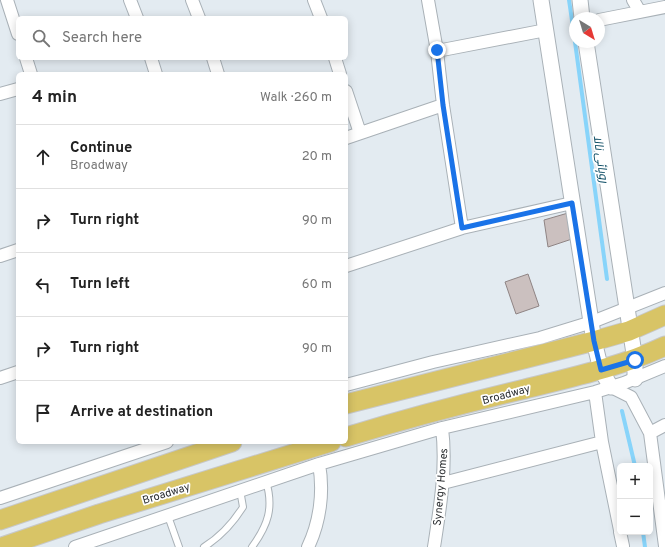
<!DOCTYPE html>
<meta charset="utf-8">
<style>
:root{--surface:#fff;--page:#f6f6f6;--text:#222;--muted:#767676;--line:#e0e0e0}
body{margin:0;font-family:Overpass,Cairo,sans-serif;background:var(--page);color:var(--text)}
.controls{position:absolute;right:12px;bottom:12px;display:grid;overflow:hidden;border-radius:6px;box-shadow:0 2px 10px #0003}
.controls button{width:36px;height:36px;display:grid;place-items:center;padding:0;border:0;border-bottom:1px solid var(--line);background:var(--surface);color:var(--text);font:20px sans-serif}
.compass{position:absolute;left:569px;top:12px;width:36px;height:36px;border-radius:50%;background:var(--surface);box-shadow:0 2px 10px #0003;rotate:142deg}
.stop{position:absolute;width:12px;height:12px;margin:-9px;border:3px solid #1a73e8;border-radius:50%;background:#fff}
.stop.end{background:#1a73e8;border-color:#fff;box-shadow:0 1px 4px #0008}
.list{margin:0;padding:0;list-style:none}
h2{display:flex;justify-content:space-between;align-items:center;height:52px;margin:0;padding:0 16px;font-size:17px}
h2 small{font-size:13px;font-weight:400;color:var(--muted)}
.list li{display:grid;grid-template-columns:26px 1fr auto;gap:12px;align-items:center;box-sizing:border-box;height:64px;padding:0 16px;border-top:1px solid var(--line)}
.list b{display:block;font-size:15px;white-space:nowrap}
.list p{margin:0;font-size:13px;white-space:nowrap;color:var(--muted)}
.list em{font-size:13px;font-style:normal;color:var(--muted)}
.icon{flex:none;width:22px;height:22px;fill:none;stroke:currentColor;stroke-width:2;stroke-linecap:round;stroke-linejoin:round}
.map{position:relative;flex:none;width:665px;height:547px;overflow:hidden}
.search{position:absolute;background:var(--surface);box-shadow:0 2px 10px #0003;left:16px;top:16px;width:332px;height:44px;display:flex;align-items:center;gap:10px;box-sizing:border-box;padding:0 14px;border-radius:6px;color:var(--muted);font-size:15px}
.panel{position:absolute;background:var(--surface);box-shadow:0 2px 10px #0003;left:16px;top:72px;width:332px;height:372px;border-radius:6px}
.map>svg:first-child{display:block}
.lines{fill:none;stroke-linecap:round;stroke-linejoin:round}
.stream{stroke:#88d4fa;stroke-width:4}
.building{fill:#cbc0bf;stroke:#8f8484}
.service-casing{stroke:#a9b1b7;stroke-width:8}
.minor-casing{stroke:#a9b1b7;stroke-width:14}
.tertiary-casing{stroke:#a9b1b7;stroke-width:17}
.primary-casing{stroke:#c7c8c8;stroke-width:21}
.service{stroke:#fff;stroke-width:6}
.minor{stroke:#fff;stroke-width:12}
.tertiary{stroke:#fff;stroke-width:15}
.primary{stroke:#d8c466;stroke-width:19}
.route{stroke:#1a73e8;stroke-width:5}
.labels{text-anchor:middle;stroke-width:3.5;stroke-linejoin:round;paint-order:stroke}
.street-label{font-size:11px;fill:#272a2d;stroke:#fff}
.water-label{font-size:12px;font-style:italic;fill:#00445d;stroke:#fff}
</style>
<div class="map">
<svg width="665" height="547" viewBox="0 0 665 547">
<rect width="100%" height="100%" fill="#e3ebf1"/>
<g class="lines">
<path class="stream" d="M569,0l6,41
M575,42l32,237
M622,411l13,55
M643,532l2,15"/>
</g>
<path class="building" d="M568,213l4,26 -24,8 -4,-27z
M528,274l11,32 -23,8 -11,-32z"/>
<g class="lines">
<g class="service-casing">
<path id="service" d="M168,516l11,31
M204,547c16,-10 29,-24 39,-40l-3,-17
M252,547c16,-22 22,-39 14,-66"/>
</g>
<g class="minor-casing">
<path id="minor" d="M7,0l11,34
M130,0l7,18
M192,0l7,18
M314,0l7,18
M428,0l9,51 6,54 19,123
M633,0l7,12
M599,20l66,-13
M437,51l109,-21
M26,58l5,16
M151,58l5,16
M213,58l5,16
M335,58l5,16
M346,91l14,42
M0,94l18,-5
M346,138l97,-33
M0,256l18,-6
M346,266l116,-38 110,-25
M0,378l18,-6
M346,385l87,-23 107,-24 52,-16 73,-29
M611,387l20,10 19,36 15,113
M650,433l15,-8
M602,442l18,88
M443,483l159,-41 -7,-50
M0,498l167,-56
M620,532l3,14
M75,547l244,-83 123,-36 153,-36 29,-9 41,-17
M308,547c12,-25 16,-55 11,-83
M434,547c6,-39 13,-80 8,-119"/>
</g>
<g class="tertiary-casing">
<path id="tertiary" d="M541,0l53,341 7,29 10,17
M580,0l2,18
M586,42l49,318v19"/>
</g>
<g class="primary-casing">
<path id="primary" d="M346,404l248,-63 35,-10 36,-16
M346,437c59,-18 120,-34 179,-48 48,-12 95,-22 140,-43
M0,520l232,-78
M2,547l97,-33 232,-72"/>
</g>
<use href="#service" class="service"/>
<use href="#minor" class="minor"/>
<use href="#tertiary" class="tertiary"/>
<use href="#primary" class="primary"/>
</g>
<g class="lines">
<path class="route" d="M437,50l6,55 19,123 110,-25 22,138 7,29 34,-10"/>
</g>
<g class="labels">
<g class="street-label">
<text transform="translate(506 394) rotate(-15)" y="4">Broadway</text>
<text transform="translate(440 487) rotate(-85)" y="4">Synergy Homes</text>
<text transform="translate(166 493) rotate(-17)" y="4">Broadway</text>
</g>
<g class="water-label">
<text transform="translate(601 159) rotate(82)" y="4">روہائی نالا</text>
</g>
</g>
</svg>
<div class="controls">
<button>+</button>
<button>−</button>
</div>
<svg class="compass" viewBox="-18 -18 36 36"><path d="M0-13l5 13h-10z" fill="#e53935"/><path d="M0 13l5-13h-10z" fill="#767676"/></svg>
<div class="stop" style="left:635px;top:360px"></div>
<div class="stop end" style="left:437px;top:50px"></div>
<div class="search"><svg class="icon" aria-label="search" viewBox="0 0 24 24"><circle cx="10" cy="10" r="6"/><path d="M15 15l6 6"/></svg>Search here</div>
<section class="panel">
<h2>4 min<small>Walk · 260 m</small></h2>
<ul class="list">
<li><svg class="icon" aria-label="ahead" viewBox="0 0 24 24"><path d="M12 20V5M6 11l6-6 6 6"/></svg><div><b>Continue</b><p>Broadway</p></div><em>20 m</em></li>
<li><svg class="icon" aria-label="right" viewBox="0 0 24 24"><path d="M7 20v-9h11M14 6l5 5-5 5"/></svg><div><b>Turn right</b></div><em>90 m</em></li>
<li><svg class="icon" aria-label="left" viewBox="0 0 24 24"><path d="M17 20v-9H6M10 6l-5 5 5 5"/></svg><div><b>Turn left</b></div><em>60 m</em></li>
<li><svg class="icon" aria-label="right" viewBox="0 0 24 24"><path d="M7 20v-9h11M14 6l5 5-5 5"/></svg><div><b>Turn right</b></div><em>90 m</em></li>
<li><svg class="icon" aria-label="arrive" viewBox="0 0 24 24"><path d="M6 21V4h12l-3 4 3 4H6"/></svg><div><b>Arrive at destination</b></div></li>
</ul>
</section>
</div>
